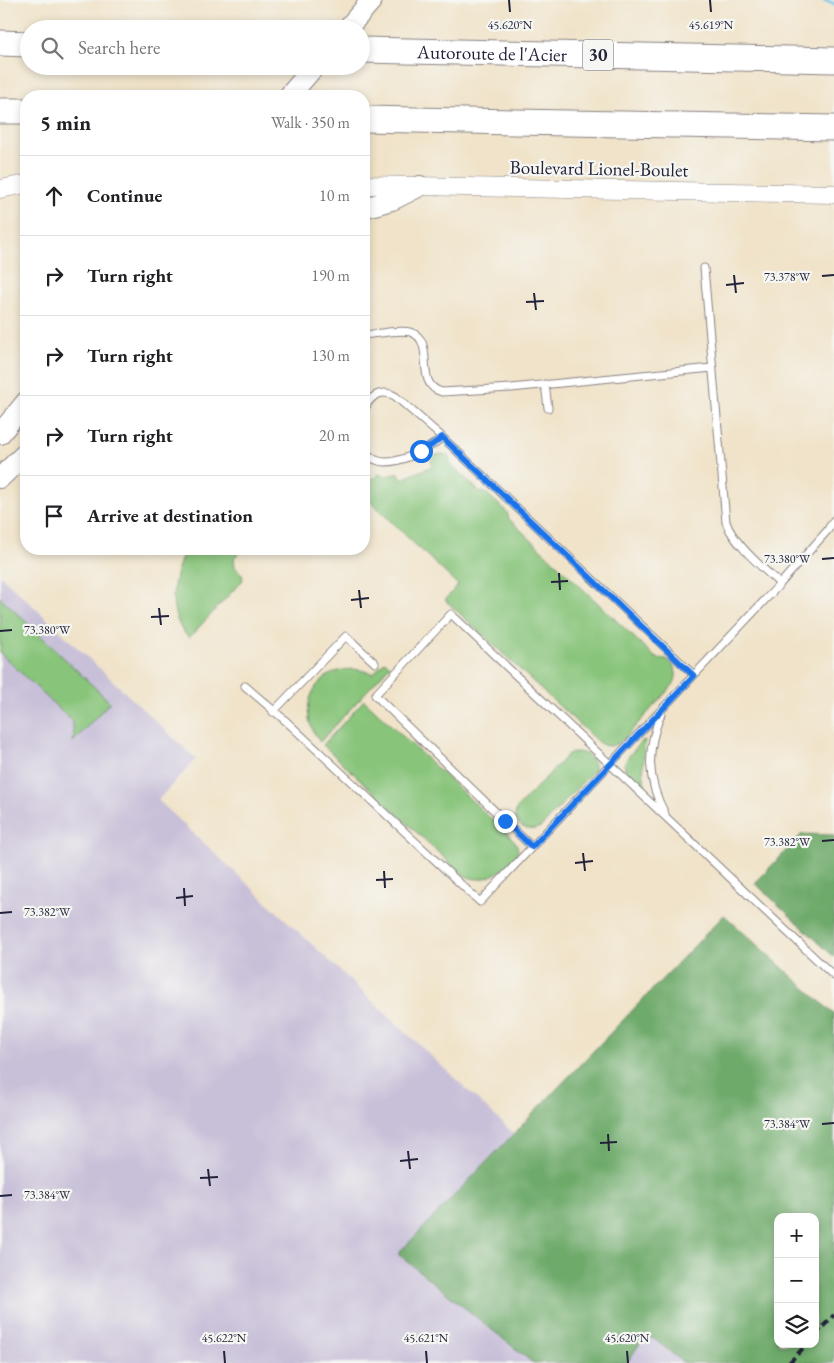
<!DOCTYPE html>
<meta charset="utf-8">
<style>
:root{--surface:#fff;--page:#f6f6f6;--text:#202124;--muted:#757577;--line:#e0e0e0}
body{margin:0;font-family:"EB Garamond",serif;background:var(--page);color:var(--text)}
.controls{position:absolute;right:15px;bottom:15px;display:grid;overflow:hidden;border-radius:10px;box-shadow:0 2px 8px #0003}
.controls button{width:45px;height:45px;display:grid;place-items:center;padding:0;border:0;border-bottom:1px solid var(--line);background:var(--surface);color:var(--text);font:25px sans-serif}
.stop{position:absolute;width:15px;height:15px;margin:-11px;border:4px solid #1a73e8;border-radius:50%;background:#fff}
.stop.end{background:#1a73e8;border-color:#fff;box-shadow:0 1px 5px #0008}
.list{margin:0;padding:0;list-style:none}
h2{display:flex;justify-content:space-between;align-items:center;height:65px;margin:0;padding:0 20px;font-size:21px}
h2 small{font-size:16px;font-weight:400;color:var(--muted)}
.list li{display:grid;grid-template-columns:32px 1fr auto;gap:15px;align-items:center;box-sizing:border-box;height:80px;padding:0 20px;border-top:1px solid var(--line)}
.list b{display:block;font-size:19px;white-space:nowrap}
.list em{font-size:16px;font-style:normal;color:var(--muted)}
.icon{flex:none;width:28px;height:28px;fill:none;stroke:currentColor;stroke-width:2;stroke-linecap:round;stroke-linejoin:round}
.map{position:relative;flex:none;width:834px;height:1363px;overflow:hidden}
.search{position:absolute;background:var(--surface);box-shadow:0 2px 8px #0003;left:20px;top:20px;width:350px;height:55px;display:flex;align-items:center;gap:12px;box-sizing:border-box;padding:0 18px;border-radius:28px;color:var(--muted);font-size:19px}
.panel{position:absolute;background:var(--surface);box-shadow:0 2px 8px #0003;left:20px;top:90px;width:350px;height:465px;border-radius:20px}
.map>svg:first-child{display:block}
.industrial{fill:#c8bfd8}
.green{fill:#88c47a;stroke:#55735a}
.forest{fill:#6eaa6a;stroke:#486652;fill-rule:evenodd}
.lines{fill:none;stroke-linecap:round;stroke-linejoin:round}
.stream{stroke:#68bee5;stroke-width:4}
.service-casing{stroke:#898282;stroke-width:9}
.tertiary-casing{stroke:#898282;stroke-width:19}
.secondary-casing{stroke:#898282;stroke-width:22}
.motorway-casing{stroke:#898282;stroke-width:27}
.service{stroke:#fff;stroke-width:7}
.tertiary{stroke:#fff;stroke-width:18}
.secondary{stroke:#fff;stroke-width:20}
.motorway{stroke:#fff;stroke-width:25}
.rail{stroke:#22223b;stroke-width:4;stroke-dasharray:8 4;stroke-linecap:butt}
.route{stroke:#1a73e8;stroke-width:6}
.ticks{fill:none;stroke:#22223b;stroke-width:2}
.labels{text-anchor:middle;stroke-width:4.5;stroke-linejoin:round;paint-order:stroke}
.shield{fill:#f6f6f2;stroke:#626272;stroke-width:1}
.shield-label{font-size:18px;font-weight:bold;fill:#22223b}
.street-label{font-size:19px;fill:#22223b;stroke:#f6f6f2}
.ticks-label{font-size:12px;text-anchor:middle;fill:#22223b;stroke:#f6f6f2;stroke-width:4.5;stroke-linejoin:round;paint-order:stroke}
</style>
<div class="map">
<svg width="834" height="1363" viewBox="0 0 834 1363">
<rect width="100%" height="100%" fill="#f6f6f2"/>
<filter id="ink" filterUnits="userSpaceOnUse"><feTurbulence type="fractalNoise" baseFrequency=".02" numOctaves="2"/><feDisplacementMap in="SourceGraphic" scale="10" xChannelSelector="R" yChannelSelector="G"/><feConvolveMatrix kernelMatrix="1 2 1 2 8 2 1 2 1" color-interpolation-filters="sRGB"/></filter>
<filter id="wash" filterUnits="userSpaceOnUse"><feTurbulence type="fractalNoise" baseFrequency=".0096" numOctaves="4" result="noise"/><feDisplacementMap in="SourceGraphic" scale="20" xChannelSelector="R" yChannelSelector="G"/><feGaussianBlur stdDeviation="1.12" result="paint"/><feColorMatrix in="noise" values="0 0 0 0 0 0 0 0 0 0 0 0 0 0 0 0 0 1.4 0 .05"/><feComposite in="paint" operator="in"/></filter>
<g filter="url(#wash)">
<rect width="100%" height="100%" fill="#f0e3c9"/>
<path class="industrial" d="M0,575l196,184 -38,41 592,555 -7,8h-743z"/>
<path class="green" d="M442,454l7,3 2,7 3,4 24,22 2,2h5l20,18 2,2 2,7 147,139 11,1c9,7 12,16 6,26l-50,55c-8,6 -16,9 -25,2l-153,-142 13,-15 -94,-89v-18l3,-4 3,4h4l4,-4 8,2 13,-3 3,6 30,-13 -1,-6 5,-5z
M186,549h56l-8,9 1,9 7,7 1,6 -54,58c-24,-23 -17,-62 -3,-89z
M0,597l110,105 -37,40 1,-8 -2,-13 -72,-68z
M385,661l5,5 -70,76c-32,-41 7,-88 53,-68z
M364,700l150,140c2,3 4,7 4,11 -2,12 -28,29 -40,28 -8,0 -15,-4 -21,-9l-133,-124 -1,-1z
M645,740c-1,18 -4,29 1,47l-1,2 -19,-17 -2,-8 4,-7 14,-16z
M576,752c11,0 20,7 18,18l-52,56c-11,7 -21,3 -27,-8l1,-9 52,-55z"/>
<path class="forest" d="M802,834l32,1v122l-79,-74z
M724,915l110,99v349h-150l-31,-25 -11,2 -15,23h-94l-135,-109zM778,1217h37v127h-37z"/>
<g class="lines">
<path class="stream" d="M825,0l9,4"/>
</g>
</g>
<g filter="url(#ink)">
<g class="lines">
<g class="service-casing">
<path id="service" d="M704,268l22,254c7,21 37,46 54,62
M364,335c11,-1 36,-6 46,-3 28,8 2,53 32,60l69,-4 201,-20
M545,384l3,24
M364,411c5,-14 16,-23 31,-15l47,41 252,238
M364,450c3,3 7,8 12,10 16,8 55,-11 66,-23
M245,686l42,36 193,180 300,-318 47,-53 7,-11
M273,712l73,-76 29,27
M661,714c-15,36 -14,66 4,100
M532,847l-157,-152 76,-81 383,362"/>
</g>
<g class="tertiary-casing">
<path id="tertiary" d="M364,185l470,9
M0,189l26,-5"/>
</g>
<g class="secondary-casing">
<path id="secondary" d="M347,29l25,-29
M289,96l26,-30
M364,208l28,-8 28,-14
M0,434l26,-32
M0,478l26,-25"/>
</g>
<g class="motorway-casing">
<g id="motorway">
<path d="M0,43l29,1"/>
<path id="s1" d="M361,50l473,10"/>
<path d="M0,111h26"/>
<path d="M364,119l470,9"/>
</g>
</g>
<use href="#service" class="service"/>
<use href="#tertiary" class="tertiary"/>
<use href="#secondary" class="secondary"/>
<use href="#motorway" class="motorway"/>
<path class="rail" d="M815,1335l19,-20
M789,1363l18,-19"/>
</g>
</g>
<g class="lines" filter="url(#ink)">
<path class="route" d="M421,451l11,-6 10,-8 252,239 -162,171 -27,-26"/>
</g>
<path class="ticks" d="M509,0l1,12M710,0l1,12M734,275l2,18M822,276l12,-1M726,285l18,-2M534,293l2,17M526,302l18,-1M822,559l12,-1M559,573l1,17M551,582l17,-1M359,590l2,18M351,600l18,-2M159,608l2,17M151,617l18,-1M0,631l12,-1M822,841l12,-1M583,853l2,18M575,863l18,-2M384,871l1,17M376,880l17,-1M184,888l1,18M176,898l17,-2M0,913l12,-1M822,1124l12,-1M608,1134l1,17M600,1143l17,-1M408,1151l2,18M400,1161l18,-2M208,1169l2,17M200,1178l18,-1M0,1196l12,-1M224,1351l1,12M426,1351l1,12M627,1351l1,12"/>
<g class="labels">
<rect class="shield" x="583" y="39.5" width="30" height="31" rx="4"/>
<g class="shield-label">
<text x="598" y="61">30</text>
</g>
<g class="street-label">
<text dy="7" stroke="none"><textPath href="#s1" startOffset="131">Autoroute de l'Acier</textPath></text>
<text transform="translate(599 168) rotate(1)" y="7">Boulevard Lionel-Boulet</text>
</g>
</g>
<g class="ticks-label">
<text x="510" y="29">45.620°N</text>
<text x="711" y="29">45.619°N</text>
<text x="787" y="281">73.378°W</text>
<text x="787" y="563">73.380°W</text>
<text x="47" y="634">73.380°W</text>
<text x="787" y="846">73.382°W</text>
<text x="47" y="916">73.382°W</text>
<text x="787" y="1128">73.384°W</text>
<text x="47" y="1199">73.384°W</text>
<text x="224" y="1342">45.622°N</text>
<text x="426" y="1342">45.621°N</text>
<text x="627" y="1342">45.620°N</text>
</g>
</svg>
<div class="controls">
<button>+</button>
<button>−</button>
<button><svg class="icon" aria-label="layers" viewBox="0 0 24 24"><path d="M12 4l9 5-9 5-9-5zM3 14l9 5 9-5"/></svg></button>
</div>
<div class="stop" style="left:421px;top:451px"></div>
<div class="stop end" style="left:505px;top:821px"></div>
<div class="search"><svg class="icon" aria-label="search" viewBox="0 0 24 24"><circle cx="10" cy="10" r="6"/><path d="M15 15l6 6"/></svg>Search here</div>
<section class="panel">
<h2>5 min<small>Walk · 350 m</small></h2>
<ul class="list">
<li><svg class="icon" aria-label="ahead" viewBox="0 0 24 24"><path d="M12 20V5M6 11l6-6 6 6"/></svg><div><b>Continue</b></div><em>10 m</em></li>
<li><svg class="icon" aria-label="right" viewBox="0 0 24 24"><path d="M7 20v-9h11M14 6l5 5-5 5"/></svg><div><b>Turn right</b></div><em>190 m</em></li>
<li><svg class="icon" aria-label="right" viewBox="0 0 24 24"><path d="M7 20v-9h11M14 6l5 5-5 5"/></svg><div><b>Turn right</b></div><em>130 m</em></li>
<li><svg class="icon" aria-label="right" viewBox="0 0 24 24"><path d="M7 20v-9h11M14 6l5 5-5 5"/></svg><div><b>Turn right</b></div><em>20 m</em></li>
<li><svg class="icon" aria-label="arrive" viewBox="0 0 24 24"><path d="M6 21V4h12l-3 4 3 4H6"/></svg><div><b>Arrive at destination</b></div></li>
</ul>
</section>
</div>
